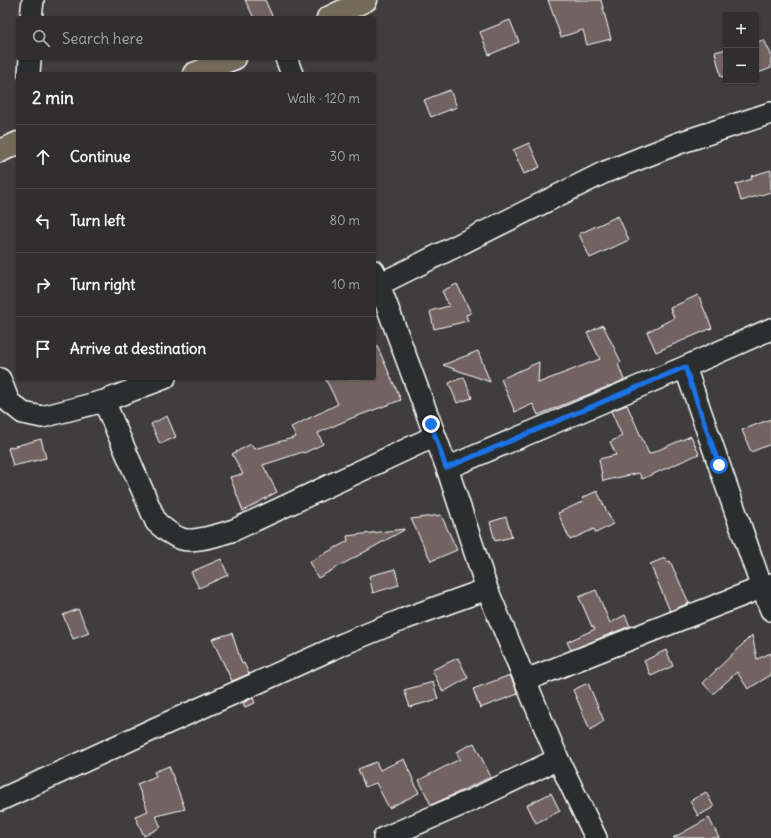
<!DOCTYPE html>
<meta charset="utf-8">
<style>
:root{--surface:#302e2e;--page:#3c3a3a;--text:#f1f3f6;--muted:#a8a8aa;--line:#4b4a4a}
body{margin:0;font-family:Delius,sans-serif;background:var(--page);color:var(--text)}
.controls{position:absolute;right:12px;top:12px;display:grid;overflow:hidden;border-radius:4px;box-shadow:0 1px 3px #0004}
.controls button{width:36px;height:36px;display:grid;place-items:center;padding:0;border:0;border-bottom:1px solid var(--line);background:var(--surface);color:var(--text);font:20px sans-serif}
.stop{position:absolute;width:12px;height:12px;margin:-9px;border:3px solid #1a73e8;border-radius:50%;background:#fff}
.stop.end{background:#1a73e8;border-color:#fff;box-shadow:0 1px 4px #0008}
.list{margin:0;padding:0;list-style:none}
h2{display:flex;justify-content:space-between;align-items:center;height:52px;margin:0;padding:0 16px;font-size:17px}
h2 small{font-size:13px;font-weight:400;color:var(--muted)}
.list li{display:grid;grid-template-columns:26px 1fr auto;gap:12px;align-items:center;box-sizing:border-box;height:64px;padding:0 16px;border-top:1px solid var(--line)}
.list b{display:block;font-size:15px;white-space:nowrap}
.list em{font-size:13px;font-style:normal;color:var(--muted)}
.icon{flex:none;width:22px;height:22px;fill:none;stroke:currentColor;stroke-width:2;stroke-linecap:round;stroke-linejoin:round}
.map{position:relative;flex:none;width:771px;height:838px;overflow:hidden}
.search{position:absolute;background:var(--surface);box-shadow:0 1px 3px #0004;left:16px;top:16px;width:360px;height:44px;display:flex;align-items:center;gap:10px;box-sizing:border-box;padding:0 14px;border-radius:4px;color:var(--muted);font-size:15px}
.panel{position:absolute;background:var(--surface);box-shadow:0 1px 3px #0004;left:16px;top:72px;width:360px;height:308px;border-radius:4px}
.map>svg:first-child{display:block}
.building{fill:#726362;stroke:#fff}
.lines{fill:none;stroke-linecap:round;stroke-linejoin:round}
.minor-casing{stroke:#fff;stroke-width:24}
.major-casing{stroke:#fff;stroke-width:25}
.minor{stroke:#2a2d2e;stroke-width:21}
.major{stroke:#736b5a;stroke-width:22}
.route{stroke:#1a73e8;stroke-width:5}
</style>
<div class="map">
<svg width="771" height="838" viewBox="0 0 771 838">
<rect width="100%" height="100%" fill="#403d3e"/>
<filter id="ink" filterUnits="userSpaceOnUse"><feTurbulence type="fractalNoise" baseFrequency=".025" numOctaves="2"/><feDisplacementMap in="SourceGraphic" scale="8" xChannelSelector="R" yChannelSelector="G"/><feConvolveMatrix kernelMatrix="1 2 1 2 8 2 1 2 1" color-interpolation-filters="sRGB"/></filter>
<g filter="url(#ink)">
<path class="building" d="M245,0h20l8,18h-19z
M548,0h53l10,39 -24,6 -4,-15 -22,7z
M510,20l9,22 -30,13 -9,-23z
M764,40l7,14v14l-15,6v-32z
M726,49v27l-5,1 -6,-25z
M450,90l7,17 -26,10 -7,-17z
M529,143l11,24 -16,7 -11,-24z
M771,170v22l-30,9 -5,-17 16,-5 -1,-3z
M618,216l11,24 -39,18 -11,-24z
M457,284l14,29 -5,2 2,6 -34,8 -4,-18 19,-5 -7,-15z
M698,295l14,33 -56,24 -9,-20 27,-14 -4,-10z
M603,325l18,37 -3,2 6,16 -86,35 -5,-11 -18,8 -14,-33 38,-17 -1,21 62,-24 -13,-26z
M374,339l27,61 -49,18 -34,15 5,11 -19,9 -1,-1 -40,13 14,27 -34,19 -13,-34 13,-3 -11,-20 19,-10 3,5 42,-12 -5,-10 47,-23 -13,-26h49z
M478,351l12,31 -47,-17z
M464,377l8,21 -15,5 -8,-20z
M627,405l22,49 42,-18 8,18 -57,25 -3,-6 -36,8 -4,-22 17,-4 -6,-13 12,-6 -11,-25z
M167,416l9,21 -16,7 -9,-20z
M771,419v25l-20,8 -9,-22z
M41,439l5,19 -33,8 -5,-18z
M597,491l16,33 -17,9 -2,-4 -24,11 -12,-27 26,-12 -2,-3z
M441,515l16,35 -26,11 -20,-42z
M506,517l6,20 -17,4 -5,-19z
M404,529v1l-86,48 -9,-16 39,-21 -1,-5z
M665,558l2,4 3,-1 19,42 -19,8 -20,-47z
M221,559l7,16 -29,13 -8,-16z
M395,569l4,16 -26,8 -4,-17z
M596,590l14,33 15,-8 5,11 -59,24 -4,-8 28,-13 -2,-3 -1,1 -13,-30z
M78,609l11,24 -16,6 -10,-24z
M232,633l10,31 2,-1 5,11 -17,7 -20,-42z
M752,635l5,24 14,-6v22l-23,14 -11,-17 -24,22 -10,-11z
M666,650l7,16 -22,10 -7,-15z
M458,658l10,20 -25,14 -11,-22z
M510,675l8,19 -38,14 -7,-19z
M433,682l5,17 -28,8 -6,-17z
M588,683l16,38 -14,9 -17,-40z
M253,698l2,5 -10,4 -2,-4z
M474,743l17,34 -60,28 -12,-25 41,-21 -4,-7z
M404,759l15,34 -30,15 -13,-25 -11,4 -7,-18 18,-7 4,8z
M169,766l16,43 -29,7 5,11 -17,9 -9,-20 13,-5 -11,-27 19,-8 -2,-4z
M706,792l8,15 -16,9 -8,-15z
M551,793l9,18 -24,12 -9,-18z
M709,818l10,20h-46z"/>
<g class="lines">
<g class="minor-casing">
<path id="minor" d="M31,18l2,-18
M286,58l6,16
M29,74l1,-16
M374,271l73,197 40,121 71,170 38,79
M374,287l229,-114 76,-30 92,-30
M685,367l77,221 9,22
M0,379l9,23 14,11 19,4 62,-16 61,-23
M104,401l52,121c8,7 16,14 26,17 11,4 40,-5 52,-9l201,-94
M447,468l238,-101 86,-38
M526,680l245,-96
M0,800l156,-72 90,-40 97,-44 61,-25 83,-30
M384,838l88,-38 86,-41"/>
</g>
<g class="major-casing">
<path id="major" d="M328,18l38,-18
M194,74l41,-16
M0,151l18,-8"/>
</g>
<use href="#minor" class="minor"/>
<use href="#major" class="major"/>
</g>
</g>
<g class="lines" filter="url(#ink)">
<path class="route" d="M431,424l15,44 239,-101 34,98"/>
</g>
</svg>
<div class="controls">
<button>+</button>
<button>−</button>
</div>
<div class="stop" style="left:719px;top:465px"></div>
<div class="stop end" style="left:431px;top:424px"></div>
<div class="search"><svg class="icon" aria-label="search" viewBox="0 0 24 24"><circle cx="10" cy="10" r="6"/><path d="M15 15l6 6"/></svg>Search here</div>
<section class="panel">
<h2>2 min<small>Walk · 120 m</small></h2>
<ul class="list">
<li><svg class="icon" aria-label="ahead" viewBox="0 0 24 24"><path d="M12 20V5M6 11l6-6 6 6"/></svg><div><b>Continue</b></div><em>30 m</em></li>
<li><svg class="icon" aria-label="left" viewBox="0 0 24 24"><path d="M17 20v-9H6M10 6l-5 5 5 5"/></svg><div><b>Turn left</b></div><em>80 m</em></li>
<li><svg class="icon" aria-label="right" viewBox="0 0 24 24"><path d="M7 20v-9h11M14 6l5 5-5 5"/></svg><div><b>Turn right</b></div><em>10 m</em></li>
<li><svg class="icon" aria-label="arrive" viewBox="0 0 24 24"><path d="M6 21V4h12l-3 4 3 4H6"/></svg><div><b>Arrive at destination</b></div></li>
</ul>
</section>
</div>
